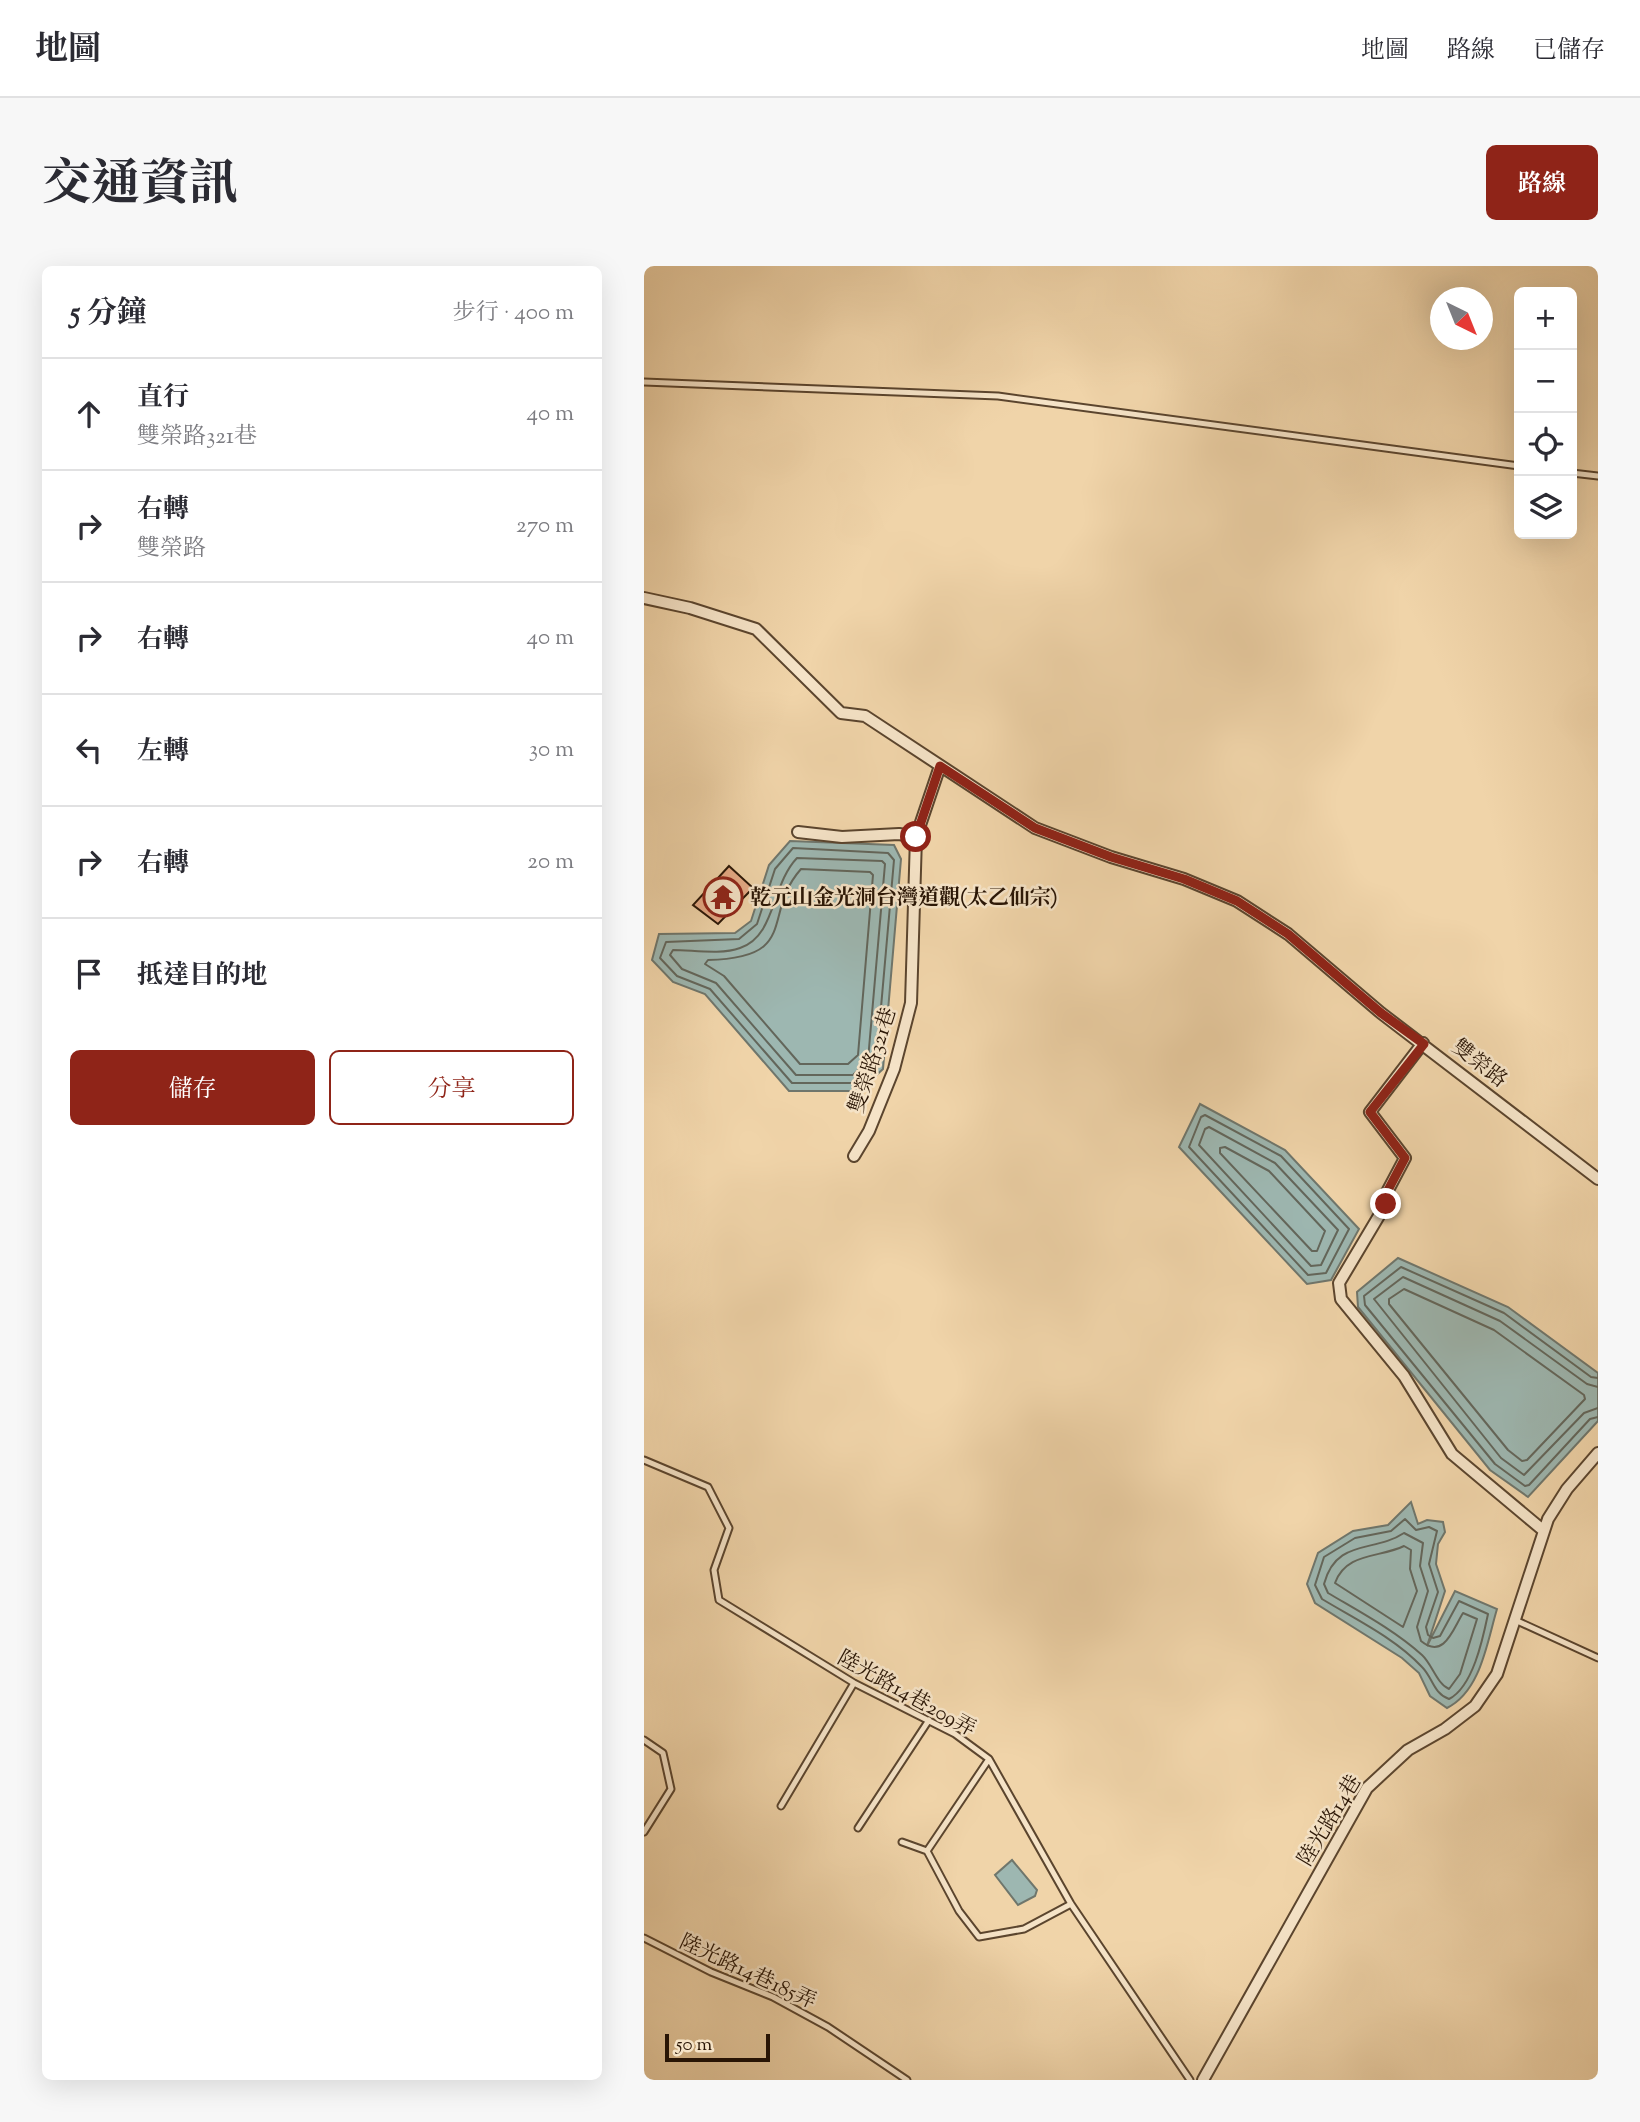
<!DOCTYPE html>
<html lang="zh-TW">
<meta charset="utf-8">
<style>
:root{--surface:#fff;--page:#f7f7f7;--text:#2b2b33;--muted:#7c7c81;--line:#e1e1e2;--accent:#8f2418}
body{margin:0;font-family:"Sorts Mill Goudy","Noto Serif TC",serif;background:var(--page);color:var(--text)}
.controls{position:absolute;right:21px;top:21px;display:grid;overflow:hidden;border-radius:10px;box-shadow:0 7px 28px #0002}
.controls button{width:63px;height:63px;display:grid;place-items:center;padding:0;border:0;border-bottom:2px solid var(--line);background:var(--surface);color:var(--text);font:35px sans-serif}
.compass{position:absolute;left:786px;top:21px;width:63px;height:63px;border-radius:50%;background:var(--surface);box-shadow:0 7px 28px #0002;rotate:137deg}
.scale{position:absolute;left:21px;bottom:18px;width:105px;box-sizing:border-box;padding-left:7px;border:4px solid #291505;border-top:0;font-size:19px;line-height:24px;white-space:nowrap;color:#291505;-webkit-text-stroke:5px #f5e3c7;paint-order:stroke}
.stop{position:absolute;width:21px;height:21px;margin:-16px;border:5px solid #8f2418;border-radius:50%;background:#fff}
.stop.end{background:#8f2418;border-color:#fff;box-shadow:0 2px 7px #0008}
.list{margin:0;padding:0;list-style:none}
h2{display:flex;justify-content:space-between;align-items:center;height:91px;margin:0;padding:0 28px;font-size:30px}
h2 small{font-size:23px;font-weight:400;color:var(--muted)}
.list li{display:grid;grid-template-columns:46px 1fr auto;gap:21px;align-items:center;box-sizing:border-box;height:112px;padding:0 28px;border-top:2px solid var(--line)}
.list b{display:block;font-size:26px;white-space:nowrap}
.list p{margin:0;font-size:23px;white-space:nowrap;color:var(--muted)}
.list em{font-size:23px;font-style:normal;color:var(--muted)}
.actions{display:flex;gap:14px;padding:21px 28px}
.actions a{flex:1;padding:16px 0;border:2px solid var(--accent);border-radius:10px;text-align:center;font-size:24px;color:var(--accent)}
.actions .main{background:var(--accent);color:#fff}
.icon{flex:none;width:38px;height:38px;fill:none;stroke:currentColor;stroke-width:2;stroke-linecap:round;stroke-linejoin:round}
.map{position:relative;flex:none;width:954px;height:1814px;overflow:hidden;border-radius:10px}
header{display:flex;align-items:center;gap:42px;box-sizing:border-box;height:98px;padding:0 35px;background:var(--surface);border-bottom:2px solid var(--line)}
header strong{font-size:33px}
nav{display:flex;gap:38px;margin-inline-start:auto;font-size:24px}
.intro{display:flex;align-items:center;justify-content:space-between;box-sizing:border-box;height:168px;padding:0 42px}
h1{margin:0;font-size:49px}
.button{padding:18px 32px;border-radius:10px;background:var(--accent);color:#fff;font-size:24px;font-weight:700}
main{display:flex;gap:42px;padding:0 42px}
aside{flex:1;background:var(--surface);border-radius:10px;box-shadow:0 7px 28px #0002}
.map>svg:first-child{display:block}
.water{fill:#9db7b1;stroke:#6f766c;stroke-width:2}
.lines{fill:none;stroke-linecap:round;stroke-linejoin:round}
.shore{stroke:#63665b;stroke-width:2}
.building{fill:#e7ab86;stroke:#291505;stroke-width:2}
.lane-casing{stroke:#5b452e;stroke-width:9}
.street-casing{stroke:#5b452e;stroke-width:14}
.lane{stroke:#f5e3c7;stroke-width:5}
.street{stroke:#f5e3c7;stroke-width:10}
.route{stroke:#8f2418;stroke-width:9}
.labels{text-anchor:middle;stroke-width:5;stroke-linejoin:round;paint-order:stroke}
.poi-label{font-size:21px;font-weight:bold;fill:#291505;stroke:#f5e3c7;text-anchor:start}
.street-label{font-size:21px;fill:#291505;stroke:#f5e3c7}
</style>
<header>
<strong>地圖</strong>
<nav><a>地圖</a><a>路線</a><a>已儲存</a></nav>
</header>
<div class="intro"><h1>交通資訊</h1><a class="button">路線</a></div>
<main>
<aside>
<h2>5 分鐘<small>步行 · 400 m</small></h2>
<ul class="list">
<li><svg class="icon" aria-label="ahead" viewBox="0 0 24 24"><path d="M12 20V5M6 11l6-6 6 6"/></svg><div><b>直行</b><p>雙榮路321巷</p></div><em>40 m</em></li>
<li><svg class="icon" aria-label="right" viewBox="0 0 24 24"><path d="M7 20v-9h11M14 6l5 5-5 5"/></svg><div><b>右轉</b><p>雙榮路</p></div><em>270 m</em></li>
<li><svg class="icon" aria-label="right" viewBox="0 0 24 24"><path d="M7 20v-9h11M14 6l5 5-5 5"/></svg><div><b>右轉</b></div><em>40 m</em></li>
<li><svg class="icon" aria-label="left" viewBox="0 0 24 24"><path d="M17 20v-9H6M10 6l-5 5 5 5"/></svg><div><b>左轉</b></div><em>30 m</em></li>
<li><svg class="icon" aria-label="right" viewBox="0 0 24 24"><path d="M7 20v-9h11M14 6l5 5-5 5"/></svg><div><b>右轉</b></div><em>20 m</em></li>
<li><svg class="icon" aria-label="arrive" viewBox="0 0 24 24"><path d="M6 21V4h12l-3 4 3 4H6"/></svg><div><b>抵達目的地</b></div></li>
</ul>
<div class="actions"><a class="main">儲存</a><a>分享</a></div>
</aside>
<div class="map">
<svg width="954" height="1814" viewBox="0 0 954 1814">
<rect width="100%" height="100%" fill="#f0d4a9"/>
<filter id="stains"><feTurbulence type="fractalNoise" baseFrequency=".00286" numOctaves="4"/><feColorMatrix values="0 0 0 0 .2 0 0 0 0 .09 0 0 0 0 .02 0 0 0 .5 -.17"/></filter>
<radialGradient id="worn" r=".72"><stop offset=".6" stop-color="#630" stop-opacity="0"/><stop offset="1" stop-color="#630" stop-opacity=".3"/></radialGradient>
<path class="water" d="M146,575l104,4 7,14 -18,210 -24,22h-70l-84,-97 -32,-12 -21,-22 7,-26 76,-1 16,-12 18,-56z
M556,838l85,46 74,79 -28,51 -24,4 -128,-137z
M754,992l110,49 90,66v48l-70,76 -38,-27 -132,-163 -1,-15z
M767,1236l7,22 9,-4 16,2 2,10 -7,12 -2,20 9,27 -18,55 28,-55 42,18c-10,33 -16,82 -50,99l-17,-12 -11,-23 -17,-15 -87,-55 -8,-19 11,-31 35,-22 35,-6z
M368,1594l25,30 -2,6 -17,9 -23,-30z"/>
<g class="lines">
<path class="shore" d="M149,582l95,5 6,7 -18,204 -20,19h-64l-82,-94 -33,-13 -17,-18 6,-16 73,-3 18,-15 18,-55z
M153,592l85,3 3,3 -17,196 -15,15h-57l-80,-92 -34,-14 -12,-14 3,-5c20,0 48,5 67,-2 36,-12 31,-63 57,-90z
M157,603l69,3 3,3 -15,180 -10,9h-48l-76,-88 -19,-12 3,-4c93,-2 53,-46 93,-91z
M561,849l76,41 68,73 -23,44 -18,2 -119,-128 12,-30z
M565,861l66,36 63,67 -17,35 -10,1 -112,-121 6,-16z
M581,881l44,24 56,60 -8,20h-5l-92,-98v-5z
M760,1023l90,41 90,65 1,4 -58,61 -5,1 -14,-11 -119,-146v-5z
M954,1112l-7,-1 -87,-64 -103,-46 -37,29 1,9 130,159 30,22 4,-1 61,-66 8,-2
M954,1121l-11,-3 -87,-63 -97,-44 -29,22 127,159 23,17 60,-62 14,-5
M761,1253l11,11 13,-3 8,4 -8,33 9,28 -12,35 2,8 5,3 7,-2 19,-35 29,13c-5,24 -15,73 -39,85 -16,-6 -16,-21 -27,-32 -27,-29 -67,-48 -100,-68l-7,-14 9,-28 31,-19 36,-7z
M760,1267l19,10 -3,23 8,25 -11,36 4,14c23,19 32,-12 42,-28l14,6 -17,55 -11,15c-12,-5 -17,-25 -27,-34 -28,-25 -62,-43 -94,-62l-4,-9c12,-46 50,-31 80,-51z
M760,1280l7,4 -1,19 7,22 -14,36 -68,-44c11,-31 45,-25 69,-37z"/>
</g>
<path class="building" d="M85,600l24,22 -35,36 -25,-19z"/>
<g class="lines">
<g class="lane-casing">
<path id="lane" d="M0,116l354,14 521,70
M928,207l26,3
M0,1194l64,27 21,41 -15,42 5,30 135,83 101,51 34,25 82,145 119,176
M871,1354l83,38
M0,1474l19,13 8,36 -27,43
M345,1493l-62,92 32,60 20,26 45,-8 47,-25
M137,1540l73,-123
M214,1562l71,-108
M258,1576l25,9
M0,1672l67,34 62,25 55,30 79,53"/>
</g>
<g class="street-casing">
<path id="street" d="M0,332l46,10 66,21 85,84 24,3 170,112 76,29 73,22 53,22 51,33 93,79 217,166
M154,566l44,5 57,-3 17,3
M779,777l-53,69 35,46 -18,34 -1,12 -47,79 2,16 63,77 48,78 92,77
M210,890l15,-25 25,-62 17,-66 5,-166 24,-71
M559,1814l164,-292 41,-38 37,-21 30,-23 22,-32 51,-155 19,-30 31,-36"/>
</g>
<use href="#lane" class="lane"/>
<use href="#street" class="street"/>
</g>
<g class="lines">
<path class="route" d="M272,571l24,-71 95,62 76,29 73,22 53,22 51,33 93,79 43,31 -54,68 35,46 -18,34 -1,12"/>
</g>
<defs>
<g id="temple-ring" transform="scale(2.0125)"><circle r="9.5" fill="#f5e3c7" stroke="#8f2418" stroke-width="1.5"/><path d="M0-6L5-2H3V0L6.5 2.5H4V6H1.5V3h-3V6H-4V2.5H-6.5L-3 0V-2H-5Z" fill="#8f2418"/></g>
</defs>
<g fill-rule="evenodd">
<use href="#temple-ring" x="79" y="631"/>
</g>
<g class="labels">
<g class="poi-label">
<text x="106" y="638">乾元山金光洞台灣道觀(太乙仙宗)</text>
</g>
<g class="street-label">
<text transform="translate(228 794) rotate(-72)" y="7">雙榮路321巷</text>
<text transform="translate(836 797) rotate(38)" y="7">雙榮路</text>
<text transform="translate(263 1427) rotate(29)" y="7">陸光路14巷209弄</text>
<text transform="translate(685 1554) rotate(-59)" y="7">陸光路14巷</text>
<text transform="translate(104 1705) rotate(25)" y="7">陸光路14巷185弄</text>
</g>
</g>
<rect width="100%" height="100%" filter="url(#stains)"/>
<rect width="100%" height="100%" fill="url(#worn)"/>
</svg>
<div class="controls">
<button>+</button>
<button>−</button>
<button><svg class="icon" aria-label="locate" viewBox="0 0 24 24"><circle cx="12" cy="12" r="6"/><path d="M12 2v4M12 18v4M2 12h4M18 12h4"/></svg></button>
<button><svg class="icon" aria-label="layers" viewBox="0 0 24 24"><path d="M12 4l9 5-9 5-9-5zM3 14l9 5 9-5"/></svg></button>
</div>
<svg class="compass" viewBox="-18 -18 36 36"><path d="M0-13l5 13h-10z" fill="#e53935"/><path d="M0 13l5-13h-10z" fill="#7c7c81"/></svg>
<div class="scale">50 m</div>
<div class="stop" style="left:272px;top:571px"></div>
<div class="stop end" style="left:742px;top:938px"></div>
</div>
</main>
